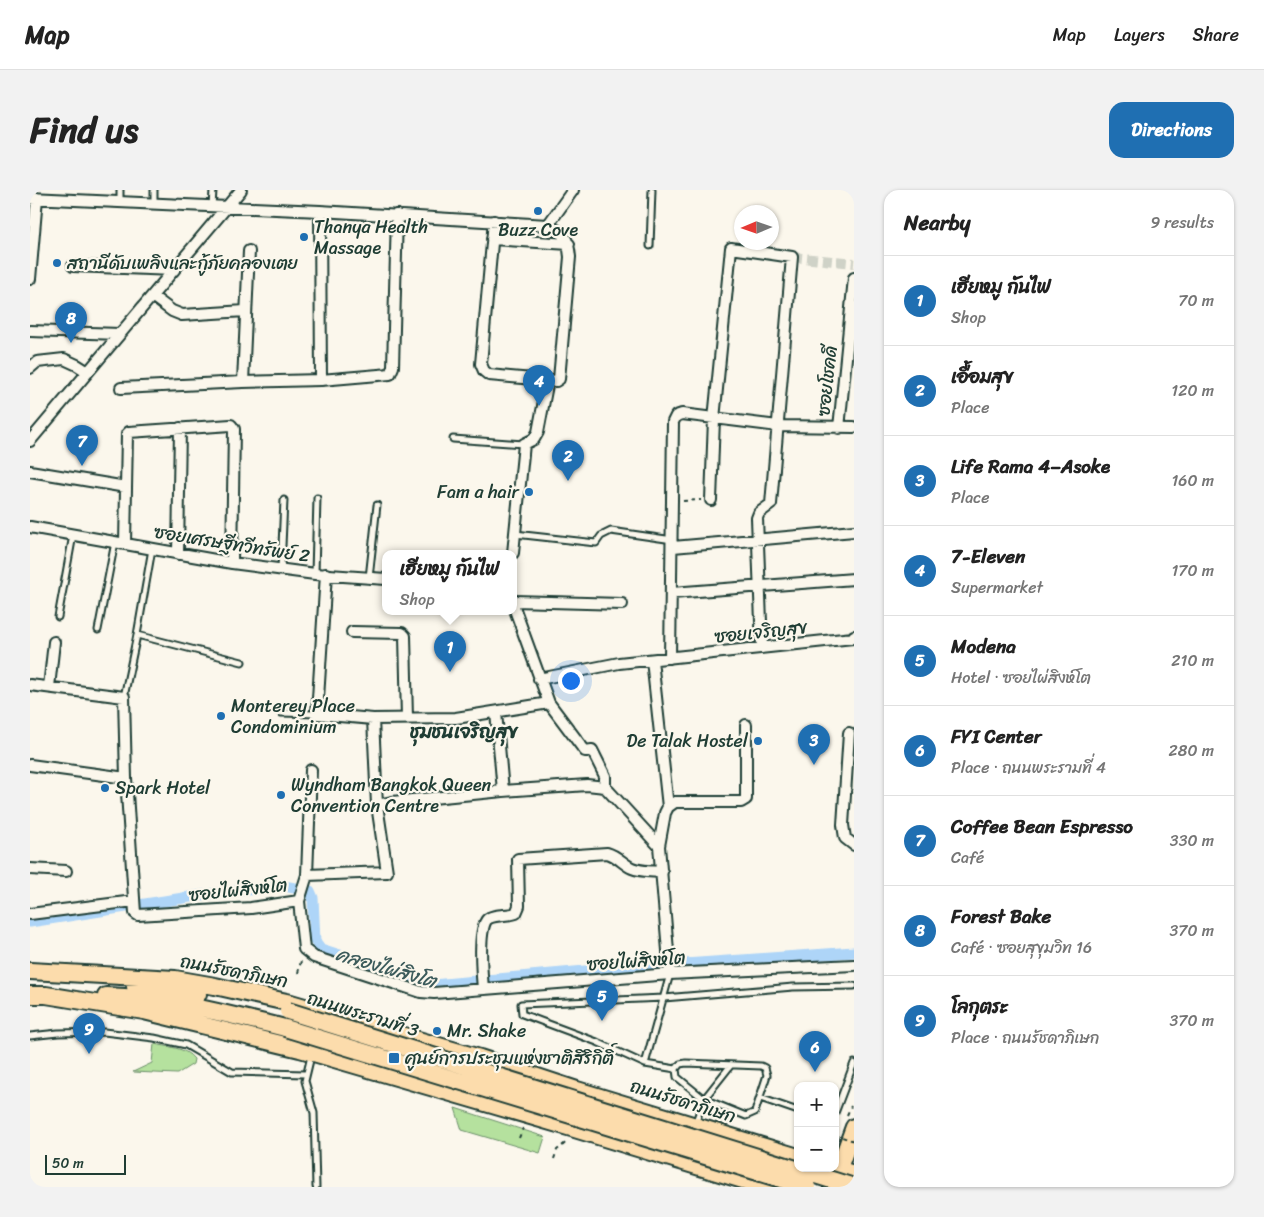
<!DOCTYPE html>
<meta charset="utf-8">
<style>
:root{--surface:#fff;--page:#f2f2f2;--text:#222;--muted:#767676;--line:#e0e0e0;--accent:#1f6fb2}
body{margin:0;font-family:Sriracha,"Playpen Sans Thai",sans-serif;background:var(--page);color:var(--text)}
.controls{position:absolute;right:15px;bottom:15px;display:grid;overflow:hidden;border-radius:10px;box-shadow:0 1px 4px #0004}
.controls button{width:45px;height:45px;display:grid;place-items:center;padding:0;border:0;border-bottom:1px solid var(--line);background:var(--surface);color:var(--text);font:25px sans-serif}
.compass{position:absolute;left:704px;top:15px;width:45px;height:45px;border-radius:50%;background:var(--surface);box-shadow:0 1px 4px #0004;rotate:268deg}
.scale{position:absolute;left:15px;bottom:12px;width:81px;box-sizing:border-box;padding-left:5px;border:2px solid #1f3d34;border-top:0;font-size:14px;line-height:18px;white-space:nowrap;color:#1f3d34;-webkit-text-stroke:4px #fbf7ec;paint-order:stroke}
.you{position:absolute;left:540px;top:490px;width:18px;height:18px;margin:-12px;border:4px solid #fff;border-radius:50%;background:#1a73e8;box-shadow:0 0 0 8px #1a73e833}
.badge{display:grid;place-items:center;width:32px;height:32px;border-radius:50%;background:var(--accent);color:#fff;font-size:16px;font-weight:700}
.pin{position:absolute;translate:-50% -41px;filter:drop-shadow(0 1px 2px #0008)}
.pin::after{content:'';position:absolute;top:26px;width:18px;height:15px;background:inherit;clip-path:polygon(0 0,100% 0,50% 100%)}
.popup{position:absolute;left:352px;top:360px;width:135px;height:65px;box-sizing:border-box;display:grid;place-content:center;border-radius:10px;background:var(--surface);filter:drop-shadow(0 1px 4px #0005);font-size:16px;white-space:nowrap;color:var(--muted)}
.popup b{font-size:19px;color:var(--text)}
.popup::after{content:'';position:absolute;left:50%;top:100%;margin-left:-10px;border:10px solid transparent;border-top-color:var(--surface)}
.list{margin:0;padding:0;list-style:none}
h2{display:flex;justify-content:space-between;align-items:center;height:65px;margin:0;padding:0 20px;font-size:21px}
h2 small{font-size:16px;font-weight:400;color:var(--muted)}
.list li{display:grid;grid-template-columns:32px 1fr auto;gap:15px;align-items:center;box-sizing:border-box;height:90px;padding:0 20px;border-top:1px solid var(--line)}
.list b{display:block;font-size:19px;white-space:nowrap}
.list p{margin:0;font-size:16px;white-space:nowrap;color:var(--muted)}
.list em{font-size:16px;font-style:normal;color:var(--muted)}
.map{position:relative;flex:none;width:824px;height:997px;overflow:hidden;border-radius:15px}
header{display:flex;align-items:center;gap:30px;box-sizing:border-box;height:70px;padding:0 25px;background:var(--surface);border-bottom:1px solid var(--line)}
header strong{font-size:24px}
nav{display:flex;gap:28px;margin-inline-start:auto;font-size:18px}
.intro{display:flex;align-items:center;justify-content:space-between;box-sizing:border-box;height:120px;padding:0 30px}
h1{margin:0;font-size:35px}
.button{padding:12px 22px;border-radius:15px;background:var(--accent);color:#fff;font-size:18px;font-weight:700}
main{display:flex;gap:30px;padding:0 30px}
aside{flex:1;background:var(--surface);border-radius:15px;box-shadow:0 1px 4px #0004}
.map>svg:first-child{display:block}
.green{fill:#b5e19e;stroke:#6a8f69}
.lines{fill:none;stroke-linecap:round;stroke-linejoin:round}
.canal{stroke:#aed5f8;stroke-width:11}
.minor-tunnel{stroke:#cfd2c7;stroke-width:10;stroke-dasharray:10 5;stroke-linecap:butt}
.service-casing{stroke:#1f3d34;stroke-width:9}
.minor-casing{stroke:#1f3d34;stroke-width:14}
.primary-casing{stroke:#1f3d34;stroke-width:20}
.path{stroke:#1f3d34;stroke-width:2;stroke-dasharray:4 4;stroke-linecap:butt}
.service{stroke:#fbf7ec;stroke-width:5}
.minor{stroke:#fbf7ec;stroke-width:10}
.primary{stroke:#fcdcac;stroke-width:16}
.primary-bridge-casing{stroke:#1f3d34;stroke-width:20;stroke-linecap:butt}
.path-bridge{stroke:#1f3d34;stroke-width:2;stroke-dasharray:4 4;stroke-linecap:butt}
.primary-bridge{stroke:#fcdcac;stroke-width:16}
.poi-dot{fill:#1f6fb2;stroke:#fbf7ec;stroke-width:2}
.labels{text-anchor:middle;stroke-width:4.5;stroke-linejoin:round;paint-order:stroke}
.poi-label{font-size:18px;fill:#1f3d34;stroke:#fbf7ec;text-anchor:start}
.street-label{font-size:18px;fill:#1f3d34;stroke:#fbf7ec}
.neighbourhood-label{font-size:19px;font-weight:bold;fill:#1f3d34;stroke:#fbf7ec}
.water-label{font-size:19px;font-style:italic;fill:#3c5b5b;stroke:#fbf7ec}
</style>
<header>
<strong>Map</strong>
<nav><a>Map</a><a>Layers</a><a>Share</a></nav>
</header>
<div class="intro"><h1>Find us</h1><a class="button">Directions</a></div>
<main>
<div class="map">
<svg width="824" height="997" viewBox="0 0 824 997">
<rect width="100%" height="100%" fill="#fbf7ec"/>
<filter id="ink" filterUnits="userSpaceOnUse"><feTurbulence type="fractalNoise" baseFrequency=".02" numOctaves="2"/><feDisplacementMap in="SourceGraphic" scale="10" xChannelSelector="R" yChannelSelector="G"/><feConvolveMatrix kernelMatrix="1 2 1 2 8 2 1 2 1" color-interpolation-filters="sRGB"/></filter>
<g filter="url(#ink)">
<path class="green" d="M124,854c14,3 31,3 40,15l-1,5 -16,10 -44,-2 19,-9z
M425,918l90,29 -5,16 -78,-23z"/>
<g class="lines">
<path class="canal" d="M0,732l179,-28 75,-8 26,5 3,7 2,43 6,8 112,36 152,-14 269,-19"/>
<path class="minor-tunnel" d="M762,67l62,6"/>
<g class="service-casing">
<path id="service" d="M90,12v-12
M124,14v-14
M182,17l1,-17
M620,56l2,-56
M423,249l71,5
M485,344l81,9 5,-7 10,-5 62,9
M251,379l3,-69
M285,384l2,-76
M339,388l8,-73
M28,427l15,-82
M68,440l17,-88
M107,445l105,27
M94,507l13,-62 15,-86
M251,523l36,1
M0,846l28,-3 46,-1 50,6 32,7 46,27 73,2
M281,866l-6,25 9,32 2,74
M656,873l75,3 4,2 2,7 -12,37 -9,4 -42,-17 -27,-22 -1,-8 4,-5z
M615,874l25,-90
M646,879l-31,-5 -48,-22 -75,-28 -1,-10 143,-6 129,-11 61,-1
M730,908l38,13
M805,923l19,-50
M665,934l9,-25 27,-34"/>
</g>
<g class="minor-casing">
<path id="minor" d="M0,8l290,13 228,14 25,-35
M290,21l1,169
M464,31l-13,143 3,7 5,4 67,6 3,-2 11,-122c-2,-20 -5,-23 -22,-32
M462,49l77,5
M43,76l101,4
M0,89l7,-81
M122,106l20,15 10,4 63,-4
M0,141l90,3
M0,178l7,-6 27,-3 13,6 11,7
M213,192l6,-131
M91,198l122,-6 78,-2 69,-6 3,-7 4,-152
M809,238l15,-150
M0,251l211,-251
M0,281l96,16
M681,310l3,-81 17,-171 61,9 -21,247 -12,9 -2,5 5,130
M0,337l202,36 83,11 71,5
M95,354l2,-110 2,-2 102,-7 3,4 -2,134
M643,357l181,-16
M483,363l11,-109 10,-5 4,-7 10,-52
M148,364l2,-126
M296,384l-9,140 56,5 83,-1 93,-15
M642,403l182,-14
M484,411l108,3
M484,417l35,96 36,48 7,-1 13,26v11
M322,442l50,1 3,3 2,82
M640,468l3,-236 3,-6 6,-2 96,12 76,1
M622,470l16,147
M509,489l80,-16 234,-25 1,-2
M0,495l94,12 2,81 9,135 3,2 113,-7 48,-7
M19,497l5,-45
M466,522l7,79
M343,529l4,86 10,67 -80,3 -8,26 5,48 10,8 107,35 13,1 236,-19 184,-9
M819,543l-6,92 2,13 9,7
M0,575l96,13
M347,615l15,-3 111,-11 84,-6 18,2 54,59 11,128
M629,656l6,-33 3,-6 7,-5h66l5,-3v-74
M0,679l36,2
M277,685l4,-105
M0,724l104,-13
M453,799c-1,-12 -6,-66 6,-71 8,-4 19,-2 27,-5l3,-7 -1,-47 89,-6c11,3 16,11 25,15 9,4 20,3 30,4"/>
</g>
<g class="primary-casing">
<path id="primary" d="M0,781l145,8 40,7 76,17 189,55 97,32 221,67
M105,797l63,7
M0,805h16l98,16 156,38 268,78 198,60
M76,806c61,2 120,18 179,32
M803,978l21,6
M802,997l22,-60"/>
</g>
<path class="path" d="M653,311l18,-1
M171,780l2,-7 29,8
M268,783l3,-12
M817,925l4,-9
M489,948l4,-10
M524,969l3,-9 11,-9"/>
<use href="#service" class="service"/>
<use href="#minor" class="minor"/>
<use href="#primary" class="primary"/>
<g class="primary-bridge-casing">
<path id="primary-bridge" d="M258,821l566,176
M255,838l522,159"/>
</g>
<path class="path-bridge" d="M805,948l4,-2 15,5"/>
<use href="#primary-bridge" class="primary-bridge"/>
</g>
</g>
<g class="poi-dot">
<circle cx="508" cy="21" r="5"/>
<circle cx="274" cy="47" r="5"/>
<circle cx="27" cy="73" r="5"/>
<circle cx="499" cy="302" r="5"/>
<circle cx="191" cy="526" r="5"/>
<circle cx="728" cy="551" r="5"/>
<circle cx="75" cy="598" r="5"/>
<circle cx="251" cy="605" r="5"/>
<circle cx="407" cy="841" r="5"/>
<rect x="358" y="862" width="12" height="12" rx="2.5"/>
</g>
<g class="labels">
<g class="poi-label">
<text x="284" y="43">Thanya Health<tspan x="284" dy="21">Massage</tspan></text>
<text x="508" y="46" text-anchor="middle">Buzz Cove</text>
<text x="37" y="79">สถานีดับเพลิงและกู้ภัยคลองเตย</text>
<text x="489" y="308" text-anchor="end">Fam a hair</text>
<text x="201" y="522">Monterey Place<tspan x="201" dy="21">Condominium</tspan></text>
<text x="718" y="557" text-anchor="end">De Talak Hostel</text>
<text x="261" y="601">Wyndham Bangkok Queen<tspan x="261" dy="21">Convention Centre</tspan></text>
<text x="85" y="604">Spark Hotel</text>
<text x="417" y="847">Mr. Shake</text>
<text x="375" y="874">ศูนย์การประชุมแห่งชาติสิริกิติ์</text>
</g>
<g class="street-label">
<text transform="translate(797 191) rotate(-84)" y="6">ซอยโชคดี</text>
<text transform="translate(202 354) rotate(9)" y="6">ซอยเศรษฐีทวีทรัพย์ 2</text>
<text transform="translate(731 442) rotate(-6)" y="6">ซอยเจริญสุข</text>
<text transform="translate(208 700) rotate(-6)" y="6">ซอยไผ่สิงห์โต</text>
<text transform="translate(606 771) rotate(-4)" y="6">ซอยไผ่สิงห์โต</text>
<text transform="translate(204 781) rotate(11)" y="6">ถนนรัชดาภิเษก</text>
<text transform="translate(333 824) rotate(17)" y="6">ถนนพระรามที่ 3</text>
<text transform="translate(653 911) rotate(17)" y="6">ถนนรัชดาภิเษก</text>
</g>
<g class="neighbourhood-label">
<text x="434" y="548">ชุมชนเจริญสุข</text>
</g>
<g class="water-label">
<text transform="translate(356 777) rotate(16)" y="7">คลองไผ่สิงโต</text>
</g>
</g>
</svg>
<div class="controls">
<button>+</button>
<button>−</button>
</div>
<svg class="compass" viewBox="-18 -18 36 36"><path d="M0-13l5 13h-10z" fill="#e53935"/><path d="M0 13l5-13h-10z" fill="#767676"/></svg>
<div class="scale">50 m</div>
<div class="you"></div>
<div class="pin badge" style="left:420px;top:482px">1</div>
<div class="popup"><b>เฮียหมู กันไฟ</b>Shop</div>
<div class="pin badge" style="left:538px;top:291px">2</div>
<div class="pin badge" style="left:784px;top:575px">3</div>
<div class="pin badge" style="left:509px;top:216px">4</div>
<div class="pin badge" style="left:572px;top:831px">5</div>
<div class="pin badge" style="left:785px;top:882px">6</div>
<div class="pin badge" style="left:52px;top:276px">7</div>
<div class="pin badge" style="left:41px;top:153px">8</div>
<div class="pin badge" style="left:59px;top:864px">9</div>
</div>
<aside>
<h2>Nearby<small>9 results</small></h2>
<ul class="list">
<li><span class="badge">1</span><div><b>เฮียหมู กันไฟ</b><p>Shop</p></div><em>70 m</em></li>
<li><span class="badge">2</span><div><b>เอื้อมสุข</b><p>Place</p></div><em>120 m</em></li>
<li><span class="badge">3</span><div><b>Life Rama 4–Asoke</b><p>Place</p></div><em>160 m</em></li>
<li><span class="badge">4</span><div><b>7-Eleven</b><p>Supermarket</p></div><em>170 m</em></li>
<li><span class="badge">5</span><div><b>Modena</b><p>Hotel · ซอยไผ่สิงห์โต</p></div><em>210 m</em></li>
<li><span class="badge">6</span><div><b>FYI Center</b><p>Place · ถนนพระรามที่ 4</p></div><em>280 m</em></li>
<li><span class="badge">7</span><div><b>Coffee Bean Espresso</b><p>Café</p></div><em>330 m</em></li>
<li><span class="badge">8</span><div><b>Forest Bake</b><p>Café · ซอยสุขุมวิท 16</p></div><em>370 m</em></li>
<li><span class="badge">9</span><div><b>โลกุตระ</b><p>Place · ถนนรัชดาภิเษก</p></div><em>370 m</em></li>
</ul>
</aside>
</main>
